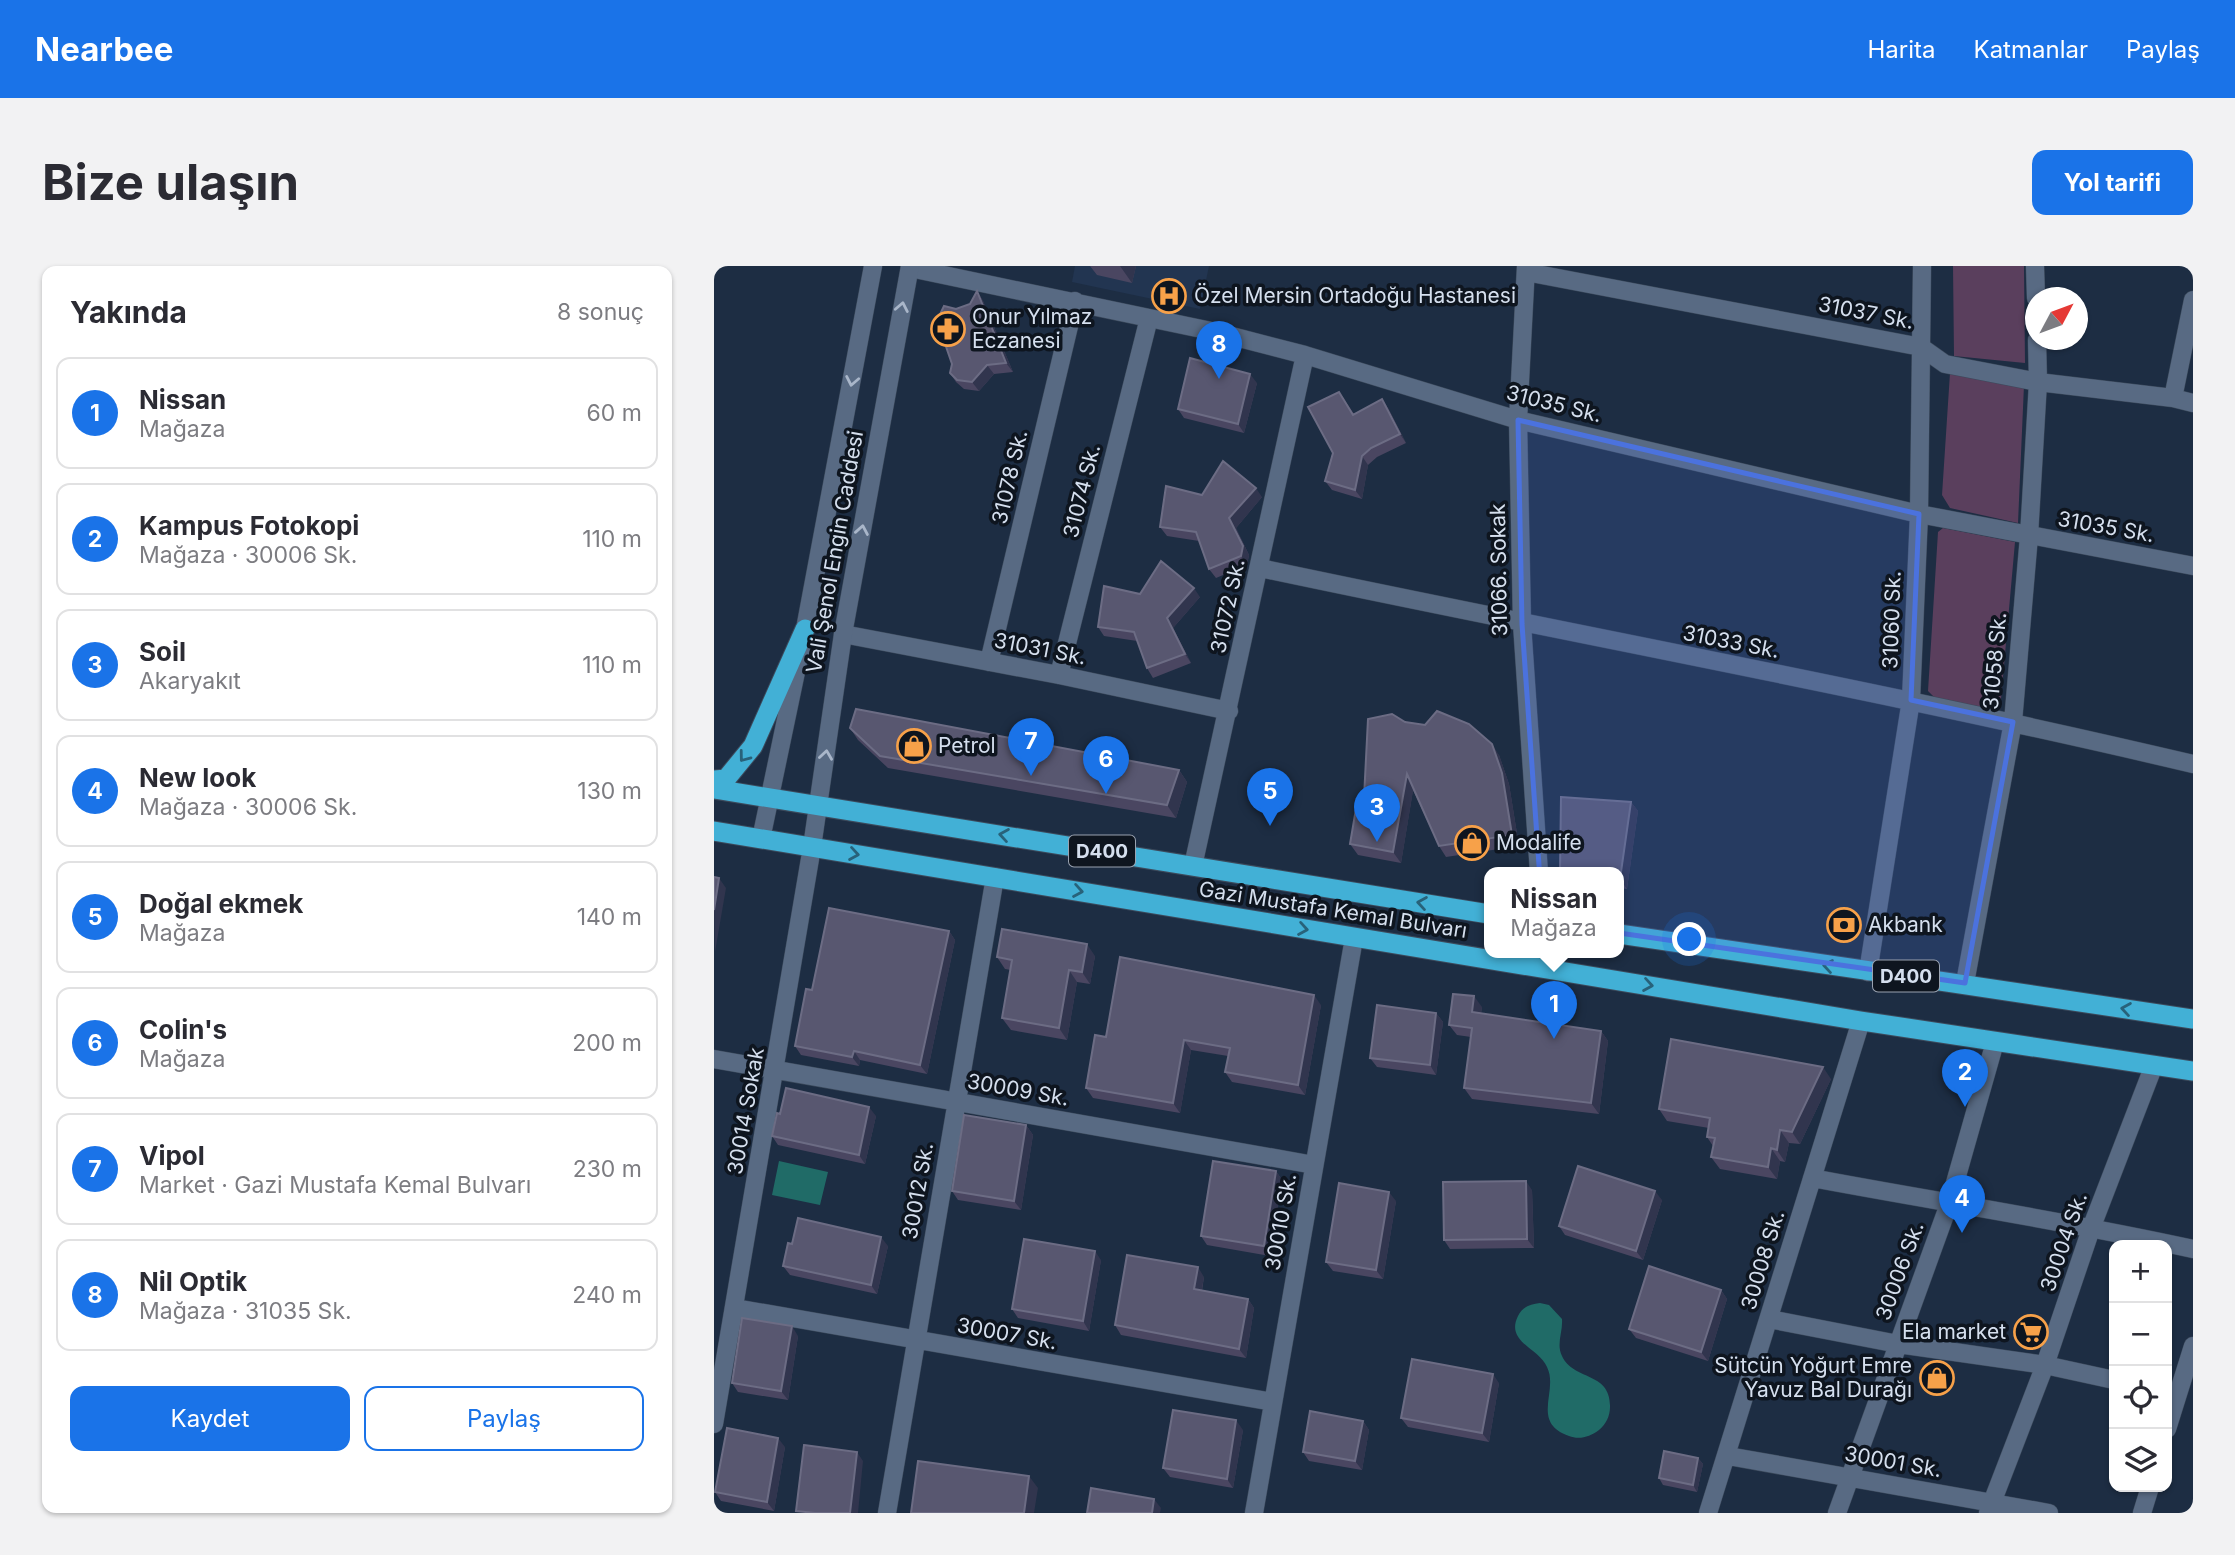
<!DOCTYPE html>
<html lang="tr">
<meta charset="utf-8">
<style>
:root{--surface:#fff;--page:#f2f2f3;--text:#2b2b33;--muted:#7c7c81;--line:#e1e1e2;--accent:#1a73e8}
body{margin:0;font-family:Inter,sans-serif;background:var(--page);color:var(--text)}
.controls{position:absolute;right:21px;bottom:21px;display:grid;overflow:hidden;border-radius:14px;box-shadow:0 2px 5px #0004}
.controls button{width:63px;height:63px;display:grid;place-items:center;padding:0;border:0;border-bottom:2px solid var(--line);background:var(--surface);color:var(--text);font:35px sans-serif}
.compass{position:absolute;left:1311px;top:21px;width:63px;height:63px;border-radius:50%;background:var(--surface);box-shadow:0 2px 5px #0004;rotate:49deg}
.you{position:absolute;left:976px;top:674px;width:24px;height:24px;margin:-18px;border:5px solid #fff;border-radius:50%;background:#1a73e8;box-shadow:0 0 0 10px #1a73e833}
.badge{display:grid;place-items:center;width:46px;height:46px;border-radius:50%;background:var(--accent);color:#fff;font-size:23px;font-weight:700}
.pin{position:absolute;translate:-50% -58px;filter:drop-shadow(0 2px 4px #0008)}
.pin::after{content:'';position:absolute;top:37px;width:24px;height:21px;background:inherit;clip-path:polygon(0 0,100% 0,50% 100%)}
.popup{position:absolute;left:770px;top:601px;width:140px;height:91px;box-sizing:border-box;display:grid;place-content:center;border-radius:14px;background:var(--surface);filter:drop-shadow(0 2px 5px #0005);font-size:23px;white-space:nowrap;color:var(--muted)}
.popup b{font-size:26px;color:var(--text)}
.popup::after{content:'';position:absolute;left:50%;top:100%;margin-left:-14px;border:14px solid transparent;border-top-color:var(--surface)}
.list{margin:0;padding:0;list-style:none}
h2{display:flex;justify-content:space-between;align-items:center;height:91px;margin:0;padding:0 28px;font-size:30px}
h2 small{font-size:23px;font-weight:400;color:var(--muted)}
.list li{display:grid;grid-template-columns:46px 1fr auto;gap:21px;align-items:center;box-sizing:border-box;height:112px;margin:0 14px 14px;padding:0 14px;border:2px solid var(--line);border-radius:14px}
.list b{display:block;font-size:26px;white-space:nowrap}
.list p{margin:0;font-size:23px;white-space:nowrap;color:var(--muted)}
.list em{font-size:23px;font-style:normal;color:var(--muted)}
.actions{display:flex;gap:14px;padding:21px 28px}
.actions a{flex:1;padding:16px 0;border:2px solid var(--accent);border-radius:14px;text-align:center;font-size:24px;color:var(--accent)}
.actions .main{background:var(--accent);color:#fff}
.icon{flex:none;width:38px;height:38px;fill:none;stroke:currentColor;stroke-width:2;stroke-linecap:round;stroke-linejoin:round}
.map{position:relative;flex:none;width:1479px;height:1247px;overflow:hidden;border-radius:14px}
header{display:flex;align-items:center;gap:42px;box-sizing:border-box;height:98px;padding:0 35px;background:var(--accent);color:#fff}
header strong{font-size:33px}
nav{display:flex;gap:38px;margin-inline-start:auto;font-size:24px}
.intro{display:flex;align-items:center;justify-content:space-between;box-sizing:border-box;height:168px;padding:0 42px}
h1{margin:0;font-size:49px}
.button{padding:18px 32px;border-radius:14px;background:var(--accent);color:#fff;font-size:24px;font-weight:700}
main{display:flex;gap:42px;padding:0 42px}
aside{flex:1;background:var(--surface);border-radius:14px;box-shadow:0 2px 5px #0004}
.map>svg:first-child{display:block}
.built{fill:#223551}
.green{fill:#5a3f5d}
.water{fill:#206b67}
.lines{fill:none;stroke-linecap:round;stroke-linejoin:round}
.minor-casing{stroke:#3c4a5c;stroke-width:19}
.secondary-casing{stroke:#3c4a5c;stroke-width:19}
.trunk-casing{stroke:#3c4a5c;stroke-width:21}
.minor{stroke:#586a83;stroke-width:18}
.secondary{stroke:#586a83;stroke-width:18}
.trunk{stroke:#42b0d6;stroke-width:19}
.wall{fill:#4a4661}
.shaded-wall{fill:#31354e}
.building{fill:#585770;stroke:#6c6c84;stroke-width:2}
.oneway{stroke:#a9b6c9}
.oneway2{stroke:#28627a}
.marked{fill:#4b72de;fill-opacity:0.2;stroke:#4b72de;stroke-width:5;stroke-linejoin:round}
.labels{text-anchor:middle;stroke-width:7;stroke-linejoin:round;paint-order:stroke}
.shield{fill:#0e151f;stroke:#99a2b0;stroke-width:2}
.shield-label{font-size:19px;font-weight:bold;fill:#d5dfee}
.poi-label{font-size:21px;fill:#d5dfee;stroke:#0e151f;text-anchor:start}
.street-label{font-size:21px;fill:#d5dfee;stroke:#0e151f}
</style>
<header>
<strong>Nearbee</strong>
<nav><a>Harita</a><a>Katmanlar</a><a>Paylaş</a></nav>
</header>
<div class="intro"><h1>Bize ulaşın</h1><a class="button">Yol tarifi</a></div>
<main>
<aside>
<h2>Yakında<small>8 sonuç</small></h2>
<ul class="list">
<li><span class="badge">1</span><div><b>Nissan</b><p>Mağaza</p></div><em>60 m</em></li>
<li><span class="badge">2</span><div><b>Kampus Fotokopi</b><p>Mağaza · 30006 Sk.</p></div><em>110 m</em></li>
<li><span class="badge">3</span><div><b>Soil</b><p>Akaryakıt</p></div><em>110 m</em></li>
<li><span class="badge">4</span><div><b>New look</b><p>Mağaza · 30006 Sk.</p></div><em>130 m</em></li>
<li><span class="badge">5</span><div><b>Doğal ekmek</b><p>Mağaza</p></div><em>140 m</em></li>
<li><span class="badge">6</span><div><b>Colin's</b><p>Mağaza</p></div><em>200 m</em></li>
<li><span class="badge">7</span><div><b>Vipol</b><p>Market · Gazi Mustafa Kemal Bulvarı</p></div><em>230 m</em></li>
<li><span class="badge">8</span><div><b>Nil Optik</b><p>Mağaza · 31035 Sk.</p></div><em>240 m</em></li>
</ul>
<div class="actions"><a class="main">Kaydet</a><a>Paylaş</a></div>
</aside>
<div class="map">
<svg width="1479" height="1247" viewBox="0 0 1479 1247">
<rect width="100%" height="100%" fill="#1d2d43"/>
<path class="built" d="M361,0h134l-9,43 -128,-27z"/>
<path class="green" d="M1239,0h71l1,97 -71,-7z
M1236,107l74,12 -6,138 -68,-15 -8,-13z
M1229,262l72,14 -15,168 -64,-11 -8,-8 10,-159z"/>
<path class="water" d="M65,895l49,11 -8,33 -48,-10z
M826,1037l9,2 13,14c1,13 -6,25 0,37 11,25 49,15 48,51 0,9 -4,17 -11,23 -9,7 -20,10 -30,6 -39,-14 -10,-45 -22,-69 -8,-19 -42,-25 -29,-51 4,-9 12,-12 22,-13z"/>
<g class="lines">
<g class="minor-casing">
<path id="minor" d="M812,0l-8,154 4,204 17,249
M1321,0l1,32
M196,2l306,64 89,23 213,65 401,94 274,52
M812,6l395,75 24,17 93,18 135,16 20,5
M1459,132l20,-98
M546,302c311,66 624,123 933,196
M129,368l216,41 170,36
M275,396l86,-361
M345,409l90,-357
M479,600l112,-511
M1154,706l43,-272 8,-186 3,-248
M1251,717l48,-261 16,-186 9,-154 -1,-42
M0,793l600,106
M1098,912c127,24 255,43 381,71
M21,1042l538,94
M1055,1053l129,25 147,21 69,15
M0,1158l98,-577
M1453,1163l26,-83
M1014,1190l321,57
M173,1247l108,-636
M540,1247l100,-575
M994,1247l153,-492
M1123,1247l112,-309 46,-162
M1274,1247l57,-148 47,-139 62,-161
M1428,1247l8,-26"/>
</g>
<g class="secondary-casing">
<path id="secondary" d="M47,573l44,-210 68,-363
M98,581l31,-213 67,-368"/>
</g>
<g class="trunk-casing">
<path id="trunk" d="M0,514l12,-1 27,-33 52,-117
M0,523l775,125
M0,565l1147,190 332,50
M905,668c191,29 383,55 574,85"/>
</g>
<use href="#minor" class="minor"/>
<use href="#secondary" class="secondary"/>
<use href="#trunk" class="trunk"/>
</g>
<path class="wall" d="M376,0h46l-4,17 -35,-8z
M263,25l6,10 30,71 -19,2 -15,17 -15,-2 -8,-7 -6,-9 2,-9 4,-55 14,-5z
M543,117l-13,50 -60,-15 -6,-9z
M625,126l15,22 28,-15 6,9 18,35 -29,14 -9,8 -6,34 -30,-9 -7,-9 8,-28z
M488,229l60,2 -26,31 13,27 -2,10 -31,13 -7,-9 -10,-28 -32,-5 -7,-9z
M426,328l60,3 -27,31 18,35 -38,15 -6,-10 -10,-27 -33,-5 -6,-9z
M691,456l94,33 10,29 10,62 -73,11 -7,-11 -26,-56 -12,73 -43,-8 -8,-11z
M136,462l329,42 8,12 -11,36 -288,-50 -30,-28z
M917,536l7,9 -11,78 -8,-1v-15h-57l-2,-2z
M235,665l6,9 -28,134 -67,-14 -1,6 -58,-11 -6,-9 17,-56z
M381,690l-5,28 -13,-2 -10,58 -56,-10 -9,-12 9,-48 -6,-1 -8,-12z
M607,739l-16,90 -73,-13 -7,-10 3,-16 -37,-6 -11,63 -87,-15 -7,-10 20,-51z
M768,741l-1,6 120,18 7,10 -9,73 -127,-15 -8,-11 7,-51 -14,-2 -8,-10z
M722,747l7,9 -7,53 -59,-8 -7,-9z
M1117,813l-31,65 -11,-1 -4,19 -5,-1 -3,18 -57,-10 -9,-12 2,-11 -6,-9 2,-9 -42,-7 -8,-12z
M162,850l-11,48 -87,-19 -6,-9z
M312,859l7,10 -12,75 -63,-10 -6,-9z
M562,905l6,9 -12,76 -63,-11 -6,-9z
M818,924l2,58 -84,1 -6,-9z
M948,934l-19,60 -78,-25 -6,-9z
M682,935l-13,78 -50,-8 -7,-9z
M78,978l96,2 -11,48 -87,-19 -7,-9z
M387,994l-12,71 -71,-13 -6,-9z
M490,1011l-2,14 46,8 6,9 -8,50 -125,-23 -6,-10z
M1007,1024l6,9 -19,62 -72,-23 -7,-9z
M84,1070l-10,64 -50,-8 -6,-9z
M785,1117l-10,59 -81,-15 -7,-9z
M649,1155l6,9 -7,40 -53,-9 -6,-9z
M529,1164l-10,58 -63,-11 -7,-9z
M71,1181l-11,64 -53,-10 -6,-9z
M984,1192l5,6 -6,28 -34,-7 -4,-7z"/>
<path class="shaded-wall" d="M406,0h16l-4,17z
M263,25l6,10 30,71 -7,-9z
M273,99l7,9 -15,17 -7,-9z
M536,108l7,9 -13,50 -6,-9z
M668,133l6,9 18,35 -6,-9z
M648,190l6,9 -6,34 -7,-9z
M542,222l6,9 -26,31 13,27 -2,10 -6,-9 -12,-38z
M480,322l6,9 -27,31 18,35 -6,-9 -18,-36z
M778,478l7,11 10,29 10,62 -7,-11z
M465,504l8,12 -11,36 -9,-13z
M693,508l7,11 -13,78 -8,-11z
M917,536l7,9 -11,78 -7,-10z
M5,612l7,10 -11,64 -1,-42z
M235,665l6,9 -28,134 -7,-9z
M373,678l8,12 -5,28 -8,-12z
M355,704l8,12 -10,58 -8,-12z
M600,729l7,10 -16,90 -7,-10z
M760,730l8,11 -2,16 -8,-11z
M722,747l7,9 -7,53 -6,-10z
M887,765l7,10 -9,73 -8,-11z
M470,774l7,10 -11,63 -7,-10z
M140,785l6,9 -1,6 -7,-9z
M1109,801l8,12 -31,65 -8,-12z
M155,841l7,9 -11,48 -6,-9z
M312,859l7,10 -12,75 -7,-9z
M1066,864l9,13 -4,19 -8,-12z
M1057,882l9,13 -3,18 -9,-12z
M562,905l6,9 -12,76 -6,-10z
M812,915l6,9 2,58 -7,-9z
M941,925l7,9 -19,60 -7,-9z
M675,926l7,9 -13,78 -7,-9z
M167,971l7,9 -11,48 -6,-9z
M381,985l6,9 -12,71 -6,-10z
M484,1001l6,10 -4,22 -6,-10z
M1007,1024l6,9 -19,62 -7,-9z
M534,1033l6,9 -8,50 -7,-9z
M78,1060l6,10 -10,64 -7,-9z
M779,1108l6,9 -10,59 -7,-9z
M522,1154l7,10 -10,58 -6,-9z
M649,1155l6,9 -7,40 -7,-9z
M64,1172l7,9 -11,64 -7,-9z
M143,1186l6,9 -5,52h-8z
M984,1192l5,6 -6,28 -4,-7z
M315,1210l9,12 -4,25h-10z
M440,1233l7,9 -1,5h-8z"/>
<path class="building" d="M263,25l29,72 -19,2 -15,17 -15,-2 -7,-7 2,-9 -9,-26 -8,-13 9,-19 12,3 14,-5z
M476,92l60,16 -12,50 -60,-15z
M625,126l14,23 29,-16 18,35 -29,14 -9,8 -7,34 -30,-9 8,-28 -25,-46z
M509,195l33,27 -27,30 14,28 -2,10 -32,13 -13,-37 -36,-5 6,-41 36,9z
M447,295l33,27 -27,30 18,36 -38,14 -13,-36 -36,-5 6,-41 36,8z
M142,443l323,61 -12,35 -287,-49 -30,-28z
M723,445l32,13 23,20 10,29 10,62 -73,11 -32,-72 -14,78 -43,-8 8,-47 6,1 4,-79 24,-5 13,8 20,3z
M847,531l70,5 -11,77h-1v-6h-46l-13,-2z
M0,611l5,1 -5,32z
M115,642l120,23 -29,134 -66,-14 -2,6 -57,-11 11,-57 6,1z
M288,663l85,15 -5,28 -13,-2 -10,58 -57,-10 10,-58 -15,-3z
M406,691l194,38 -16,90 -73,-13 5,-24 -46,-8 -11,63 -87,-15 9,-53 11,2z
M739,728l21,2 -2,16 129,19 -10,72 -127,-15 8,-60 -23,-3z
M663,739l59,8 -6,52 -60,-7z
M957,773l152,28 -31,65 -12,-2 -3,20 -6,-2 -3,19 -57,-10 4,-19 -8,-1 3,-19 -51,-9z
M72,822l83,19 -10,48 -87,-19 5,-23 3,1z
M250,849l62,10 -12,76 -62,-10z
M499,895l63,10 -12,75 -63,-10z
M864,900l77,25 -19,60 -77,-25z
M812,915l1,58 -83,1 -1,-58z
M625,917l50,9 -13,78 -50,-8z
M84,952l83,19 -10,48 -88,-19 5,-23 4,1z
M310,973l71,12 -12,70 -71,-12z
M413,989l71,12 -4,22 54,10 -9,50 -124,-24z
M935,1000l72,24 -20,62 -72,-23z
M28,1052l50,8 -11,65 -49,-8z
M698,1093l81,15 -11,59 -81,-15z
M459,1144l63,10 -9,59 -64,-11z
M596,1145l53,10 -8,40 -52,-9z
M13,1162l51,10 -11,64 -52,-10z
M90,1179l53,7 -7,61h-35l-19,-2z
M950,1185l34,7 -5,27 -34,-7z
M204,1195l111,15 -5,37h-113z
M377,1222l63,11 -2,14h-65z"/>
<defs><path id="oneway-chevron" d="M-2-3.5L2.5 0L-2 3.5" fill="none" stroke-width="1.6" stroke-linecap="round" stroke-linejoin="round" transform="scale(1.75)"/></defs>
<g class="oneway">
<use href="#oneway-chevron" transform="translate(188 41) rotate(-79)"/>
<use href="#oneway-chevron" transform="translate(138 115) rotate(101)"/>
<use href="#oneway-chevron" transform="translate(148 264) rotate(-80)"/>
<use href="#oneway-chevron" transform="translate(112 489) rotate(-82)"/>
</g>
<g class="oneway2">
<use href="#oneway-chevron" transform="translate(30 491) rotate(127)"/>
<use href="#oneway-chevron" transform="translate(290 569) rotate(-171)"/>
<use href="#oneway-chevron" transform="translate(140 588) rotate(9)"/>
<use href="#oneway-chevron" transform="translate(364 625) rotate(10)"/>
<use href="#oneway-chevron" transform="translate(708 637) rotate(-171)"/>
<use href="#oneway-chevron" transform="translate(589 663) rotate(10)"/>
<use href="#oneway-chevron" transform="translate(1114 700) rotate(-171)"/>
<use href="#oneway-chevron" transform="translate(934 719) rotate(9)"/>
<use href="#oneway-chevron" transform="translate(1412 743) rotate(-171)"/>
</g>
<path class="marked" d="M804,154l401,94 -8,186 102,22 -48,261 -422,-61 -21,-298z"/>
<defs>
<g id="hospital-ring" transform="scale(1.75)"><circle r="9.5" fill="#0e151f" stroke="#f7a149" stroke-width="1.5"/><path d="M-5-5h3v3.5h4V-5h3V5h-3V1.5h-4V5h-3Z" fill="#f7a149"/></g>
<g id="pharmacy-ring" transform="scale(1.75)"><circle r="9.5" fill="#0e151f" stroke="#f7a149" stroke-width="1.5"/><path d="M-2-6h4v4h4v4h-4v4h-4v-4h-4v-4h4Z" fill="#f7a149"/></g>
<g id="shop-ring" transform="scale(1.75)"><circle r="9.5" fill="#0e151f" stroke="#f7a149" stroke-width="1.5"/><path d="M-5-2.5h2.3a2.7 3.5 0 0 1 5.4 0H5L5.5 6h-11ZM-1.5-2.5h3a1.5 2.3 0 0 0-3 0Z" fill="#f7a149"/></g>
<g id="bank-ring" transform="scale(1.75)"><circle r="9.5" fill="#0e151f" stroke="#f7a149" stroke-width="1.5"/><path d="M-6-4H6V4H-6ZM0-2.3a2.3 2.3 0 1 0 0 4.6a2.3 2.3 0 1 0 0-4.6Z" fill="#f7a149"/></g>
<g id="supermarket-ring" transform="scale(1.75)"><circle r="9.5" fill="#0e151f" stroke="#f7a149" stroke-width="1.5"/><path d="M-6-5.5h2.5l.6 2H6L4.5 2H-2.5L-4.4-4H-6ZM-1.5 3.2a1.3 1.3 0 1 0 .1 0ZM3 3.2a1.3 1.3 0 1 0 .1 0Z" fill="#f7a149"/></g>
</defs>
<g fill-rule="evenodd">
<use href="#hospital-ring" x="455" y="30"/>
<use href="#pharmacy-ring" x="234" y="63"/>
<use href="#shop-ring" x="200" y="480"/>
<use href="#shop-ring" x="758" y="577"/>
<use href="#bank-ring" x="1130" y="659"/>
<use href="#supermarket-ring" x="1317" y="1066"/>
<use href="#shop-ring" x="1223" y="1112"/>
</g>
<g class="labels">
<g class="shield">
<rect x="355" y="569.5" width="66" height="31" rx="5"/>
<rect x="1159" y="694.5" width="66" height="31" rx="5"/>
</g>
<g class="shield-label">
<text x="388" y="592">D400</text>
<text x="1192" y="717">D400</text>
</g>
<g class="poi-label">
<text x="480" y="37">Özel Mersin Ortadoğu Hastanesi</text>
<text x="258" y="58">Onur Yılmaz<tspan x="258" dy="24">Eczanesi</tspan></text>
<text x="224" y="487">Petrol</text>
<text x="782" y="584">Modalife</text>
<text x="1154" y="666">Akbank</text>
<text x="1292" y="1073" text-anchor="end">Ela market</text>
<text x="1198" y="1107" text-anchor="end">Sütcün Yoğurt Emre<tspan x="1198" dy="24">Yavuz Bal Durağı</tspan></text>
</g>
<g class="street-label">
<text transform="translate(1152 47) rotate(11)" y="7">31037 Sk.</text>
<text transform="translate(840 138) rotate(14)" y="7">31035 Sk.</text>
<text transform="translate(296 211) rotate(-77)" y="7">31078 Sk.</text>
<text transform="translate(368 225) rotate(-76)" y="7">31074 Sk.</text>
<text transform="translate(1392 261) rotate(10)" y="7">31035 Sk.</text>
<text transform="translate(121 286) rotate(-80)" y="7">Vali Şenol Engin Caddesi</text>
<text transform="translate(785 304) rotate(-91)" y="7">31066. Sokak</text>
<text transform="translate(514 340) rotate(-78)" y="7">31072 Sk.</text>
<text transform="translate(1178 354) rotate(-88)" y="7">31060 Sk.</text>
<text transform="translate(1017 376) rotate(11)" y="7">31033 Sk.</text>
<text transform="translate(326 383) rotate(11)" y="7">31031 Sk.</text>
<text transform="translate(1281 395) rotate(-85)" y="7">31058 Sk.</text>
<text transform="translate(619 644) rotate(9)" y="7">Gazi Mustafa Kemal Bulvarı</text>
<text transform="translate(304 824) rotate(10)" y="7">30009 Sk.</text>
<text transform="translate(32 845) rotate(-80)" y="7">30014 Sokak</text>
<text transform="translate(204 925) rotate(-80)" y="7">30012 Sk.</text>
<text transform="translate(567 956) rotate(-80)" y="7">30010 Sk.</text>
<text transform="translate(1350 976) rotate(-71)" y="7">30004 Sk.</text>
<text transform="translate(1049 994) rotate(-73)" y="7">30008 Sk.</text>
<text transform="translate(1186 1005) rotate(-70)" y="7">30006 Sk.</text>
<text transform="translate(293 1068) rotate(10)" y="7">30007 Sk.</text>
<text transform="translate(1179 1196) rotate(10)" y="7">30001 Sk.</text>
</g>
</g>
</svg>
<div class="controls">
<button>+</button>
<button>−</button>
<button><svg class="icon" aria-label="locate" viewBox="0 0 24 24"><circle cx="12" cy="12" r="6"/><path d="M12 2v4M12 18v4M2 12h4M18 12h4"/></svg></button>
<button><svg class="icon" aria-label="layers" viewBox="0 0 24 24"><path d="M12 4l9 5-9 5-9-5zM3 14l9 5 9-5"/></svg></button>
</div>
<svg class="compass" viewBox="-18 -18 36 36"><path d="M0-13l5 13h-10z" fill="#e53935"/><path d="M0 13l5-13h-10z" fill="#7c7c81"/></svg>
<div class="you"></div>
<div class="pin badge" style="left:840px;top:773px">1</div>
<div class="popup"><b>Nissan</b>Mağaza</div>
<div class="pin badge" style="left:1251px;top:841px">2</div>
<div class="pin badge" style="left:663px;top:576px">3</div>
<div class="pin badge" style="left:1248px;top:967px">4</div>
<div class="pin badge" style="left:556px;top:560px">5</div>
<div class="pin badge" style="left:392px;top:528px">6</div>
<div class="pin badge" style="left:317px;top:510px">7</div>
<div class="pin badge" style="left:505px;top:113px">8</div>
</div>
</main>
